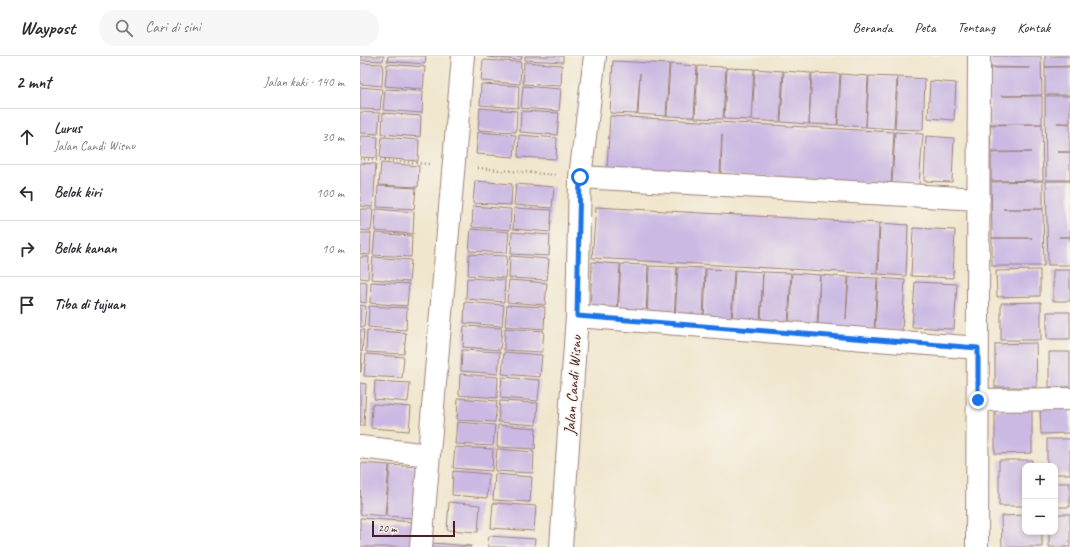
<!DOCTYPE html>
<html lang="id">
<meta charset="utf-8">
<style>
:root{--surface:#fff;--page:#f7f7f7;--text:#2b2b33;--muted:#7c7c81;--line:#e1e1e2}
body{margin:0;font-family:Caveat,sans-serif;background:var(--page);color:var(--text)}
.controls{position:absolute;right:12px;bottom:12px;display:grid;overflow:hidden;border-radius:8px;box-shadow:0 2px 6px #0003}
.controls button{width:36px;height:36px;display:grid;place-items:center;padding:0;border:0;border-bottom:1px solid var(--line);background:var(--surface);color:var(--text);font:20px sans-serif}
.scale{position:absolute;left:12px;bottom:10px;width:83px;box-sizing:border-box;padding-left:4px;border:2px solid #4a1f2b;border-top:0;font-size:11px;line-height:14px;white-space:nowrap;color:#4a1f2b;-webkit-text-stroke:3px #f7f3e8;paint-order:stroke}
.stop{position:absolute;width:12px;height:12px;margin:-9px;border:3px solid #1a73e8;border-radius:50%;background:#fff}
.stop.end{background:#1a73e8;border-color:#fff;box-shadow:0 1px 4px #0008}
.list{margin:0;padding:0;list-style:none}
h2{display:flex;justify-content:space-between;align-items:center;height:52px;margin:0;padding:0 16px;font-size:17px}
h2 small{font-size:13px;font-weight:400;color:var(--muted)}
.list li{display:grid;grid-template-columns:26px 1fr auto;gap:12px;align-items:center;box-sizing:border-box;height:56px;padding:0 16px;border-top:1px solid var(--line)}
.list b{display:block;font-size:15px;white-space:nowrap}
.list p{margin:0;font-size:13px;white-space:nowrap;color:var(--muted)}
.list em{font-size:13px;font-style:normal;color:var(--muted)}
.icon{flex:none;width:22px;height:22px;fill:none;stroke:currentColor;stroke-width:2;stroke-linecap:round;stroke-linejoin:round}
.map{position:relative;flex:none;width:710px;height:491px;overflow:hidden}
header{display:flex;align-items:center;gap:24px;box-sizing:border-box;height:56px;padding:0 20px;background:var(--surface);border-bottom:1px solid var(--line)}
header strong{font-size:19px}
nav{display:flex;gap:22px;margin-inline-start:auto;font-size:14px}
.search{width:280px;height:36px;background:var(--page);display:flex;align-items:center;gap:10px;box-sizing:border-box;padding:0 14px;border-radius:16px;color:var(--muted);font-size:15px}
main{display:flex}
aside{flex:1;background:var(--surface)}
.map>svg:first-child{display:block}
.building{fill:#cbb9e3}
.lines{fill:none;stroke-linecap:round;stroke-linejoin:round}
.minor-casing{stroke:#9d827c;stroke-width:24}
.path{stroke:#9d827c;stroke-width:2.5;stroke-dasharray:1 3;stroke-linecap:butt}
.minor{stroke:#fff;stroke-width:22}
.route{stroke:#1a73e8;stroke-width:5}
.labels{text-anchor:middle;stroke-width:3;stroke-linejoin:round;paint-order:stroke}
.street-label{font-size:16px;fill:#4a1f2b;stroke:#f7f3e8}
</style>
<header>
<strong>Waypost</strong>
<div class="search"><svg class="icon" aria-label="search" viewBox="0 0 24 24"><circle cx="10" cy="10" r="6"/><path d="M15 15l6 6"/></svg>Cari di sini</div>
<nav><a>Beranda</a><a>Peta</a><a>Tentang</a><a>Kontak</a></nav>
</header>
<main>
<aside>
<h2>2 mnt<small>Jalan kaki · 140 m</small></h2>
<ul class="list">
<li><svg class="icon" aria-label="ahead" viewBox="0 0 24 24"><path d="M12 20V5M6 11l6-6 6 6"/></svg><div><b>Lurus</b><p>Jalan Candi Wisnu</p></div><em>30 m</em></li>
<li><svg class="icon" aria-label="left" viewBox="0 0 24 24"><path d="M17 20v-9H6M10 6l-5 5 5 5"/></svg><div><b>Belok kiri</b></div><em>100 m</em></li>
<li><svg class="icon" aria-label="right" viewBox="0 0 24 24"><path d="M7 20v-9h11M14 6l5 5-5 5"/></svg><div><b>Belok kanan</b></div><em>10 m</em></li>
<li><svg class="icon" aria-label="arrive" viewBox="0 0 24 24"><path d="M6 21V4h12l-3 4 3 4H6"/></svg><div><b>Tiba di tujuan</b></div></li>
</ul>
</aside>
<div class="map">
<svg width="710" height="491" viewBox="0 0 710 491">
<rect width="100%" height="100%" fill="#f7f3e8"/>
<filter id="ink" filterUnits="userSpaceOnUse"><feTurbulence type="fractalNoise" baseFrequency=".025" numOctaves="2"/><feDisplacementMap in="SourceGraphic" scale="8" xChannelSelector="R" yChannelSelector="G"/><feConvolveMatrix kernelMatrix="1 2 1 2 8 2 1 2 1" color-interpolation-filters="sRGB"/></filter>
<filter id="wash" filterUnits="userSpaceOnUse"><feTurbulence type="fractalNoise" baseFrequency=".012" numOctaves="4" result="noise"/><feDisplacementMap in="SourceGraphic" scale="16" xChannelSelector="R" yChannelSelector="G"/><feGaussianBlur stdDeviation="0.9" result="paint"/><feColorMatrix in="noise" values="0 0 0 0 0 0 0 0 0 0 0 0 0 0 0 0 0 1.4 0 .05"/><feComposite in="paint" operator="in"/></filter>
<g filter="url(#wash)">
<rect width="100%" height="100%" fill="#f0e6cd"/>
<g id="blocks">
<path class="building" d="M0,0h24l-1,5 -23,-1z
M28,0h38l-1,8 -38,-3z
M127,0h35l-1,4 -34,-3z
M165,0h38v6l-38,-2z
M630,0h51l1,39 -41,1h41v28h-52v-56h40l-40,-1z
M685,0h25v10l-25,1z
M123,4l38,2 -1,22 -39,-3z
M253,5l56,3 -3,52 -28,-2 2,-41 -3,41 -27,-1z
M164,6l38,3 -1,21 -38,-2z
M0,7l23,1 -1,22 -22,-2z
M27,8l38,3 -2,22 -38,-3z
M310,8l27,2 -3,51 -27,-1z
M338,10l28,1 -3,52 -28,-1z
M685,11h25v28h-25z
M367,12l27,1 -3,51 -27,-1z
M395,13l28,2 -3,51 -28,-2z
M424,15l27,2 -2,51 -28,-2z
M452,17l28,1 -3,51 -28,-1z
M481,18l27,2 -2,51 -28,-2z
M509,20l28,1 -3,52 -28,-2z
M538,21l27,2 -2,51 -28,-1z
M570,25l26,2 -2,37 -26,-2z
M121,28l38,2 -1,22 -38,-3z
M163,30l38,3 -2,22 -38,-3z
M0,31l22,2 -2,21 -20,-1z
M25,33l38,2 -1,22 -39,-3z
M685,40h25v27h-13l13,1v28h-13h13v28h-24z
M120,52l37,3 -1,21 -38,-2z
M161,55l38,2 -2,22 -37,-3z
M0,56l20,1 -2,21 -18,-1z
M23,57l38,3 -1,21 -38,-3z
M250,60l284,16 -3,52 -170,-10 1,-40 -2,40 -113,-6z
M682,68l1,56 -52,1v-28l40,-1h-40l-1,-27z
M118,76l38,3 -2,22 -38,-3z
M535,76l28,2 -4,51 -27,-1z
M159,79l38,3 -1,21 -38,-2z
M0,80l18,1 -1,21 -17,-1z
M566,80l28,2 -2,44 -28,-1z
M22,81l37,3 -1,21 -38,-3z
M0,107l16,1 -3,43 -13,-1z
M21,107l38,3 -1,21 -39,-2z
M115,125l37,3 -1,21 -38,-2z
M683,125v28h-40h40l1,57h-52v-28h40h-40l-1,-56z
M686,125h24v56h-11h11v28h-22z
M156,128l38,3 -2,21 -38,-3z
M18,130l38,2 -2,21 -37,-2z
M113,150l38,3 -1,21 -38,-3z
M236,151l283,16 -2,51 -285,-16z
M154,152l38,2 -2,22 -37,-3z
M0,153h13l-2,22 -11,-1z
M16,153l38,3 -1,22 -38,-3z
M520,167l28,2 -2,51 -28,-2z
M553,172l42,2 -2,48 -42,-2z
M111,173l38,3 -2,21 -38,-2z
M152,176l38,3 -1,21 -38,-2z
M0,177h11l-1,22 -10,-1z
M15,177l37,3 -1,21 -38,-2z
M109,198l38,2 -2,22 -37,-3z
M150,200l39,3 -2,21 -38,-2z
M0,201h9l-1,22 -8,-1z
M13,201l38,3 -2,22 -38,-3z
M232,206l28,2 -3,51 -27,-2z
M261,208l27,1 -2,52 -28,-2z
M289,210l28,1 -3,51 -27,-1z
M318,211l27,1 -2,52 -28,-2z
M346,213l28,1 -3,51 -27,-1z
M375,214l28,2 -3,51 -28,-1z
M680,214v26l-43,1 -1,-26z
M693,214h17v31h-17z
M403,216l28,1 -3,51 -27,-1z
M432,217l28,2 -3,51 -28,-1z
M460,219l28,2 -2,42 3,-42 28,1 -3,51 -56,-3z
M107,222l38,2 -1,22 -38,-3z
M518,222l27,2 -3,51 -27,-2z
M149,224l38,3 -2,22 -38,-3z
M0,225l7,1 -1,21 -6,-1z
M11,226l38,2 -2,22 -37,-3z
M555,226l42,2 -3,45 -42,-2z
M105,246l39,3 -2,21 -38,-3z
M681,246v38h-40v-37z
M0,249l6,1 -2,21h-4z
M147,249l38,2 -1,22 -39,-3z
M9,250l38,2 -1,22 -38,-3z
M687,256h23v27h-23z
M104,270l38,2 -2,22 -37,-3z
M145,272l39,3 -2,21 -38,-2z
M0,274h4l-2,22 -2,-1z
M7,274l39,3 -2,21 -38,-2z
M676,287l1,44h-42v-43z
M102,294l38,2 -2,22 -37,-3z
M144,296l38,3 -2,22 -38,-3z
M689,296h21v35h-21z
M0,298h2l-1,18h-1z
M6,298l38,3 -2,21 -38,-2z
M100,318l38,3 -1,21 -38,-3z
M142,321l38,3 -2,21 -38,-3z
M15,325l35,2 -2,19 -34,-3z
M0,327l6,1 -2,42h-4z
M98,342l39,3 -2,21 -38,-2z
M140,345l38,2 -2,22 -38,-3z
M12,348l39,3 -2,24 -38,-3z
M710,349v28l-29,1 -1,-28z
M672,353v44l-37,1v-44z
M97,366l38,3 -2,21 -38,-2z
M138,369l38,3 -1,21 -38,-2z
M687,383h23v35h-15v-8h-8z
M95,391l38,2 -1,22 -39,-3z
M137,393l37,3 -1,21 -38,-2z
M639,404h33v6h-7v40h-26z
M1,407l28,2 -4,51 -25,-2z
M30,409l28,2 -4,51 -28,-2z
M93,415l36,3 -2,24 -35,-3z
M135,418l37,3 -2,25 -37,-2z
M695,427h15v24h-15z
M89,446l31,3 -2,27 -31,-2z
M133,447l43,3 -2,25 -43,-3z
M695,458h15v33h-21v-15h6z
M665,459v17h17v15h-40l-1,-31z
M0,462l53,4 -1,25h-52z
M129,480l46,3 -1,8h-46z
M71,487l40,3v1h-40z"/>
</g>
</g>
<g filter="url(#ink)">
<use href="#blocks" fill-opacity="0" stroke="#9d827c" stroke-width="1"/>
<g class="lines">
<g class="minor-casing">
<path id="minor" d="M220,121l399,22
M217,260l401,32
M618,344l92,-1
M0,391l69,8
M61,491l42,-491
M201,491l16,-231 3,-139 15,-121
M617,491l2,-491"/>
</g>
<path class="path" d="M0,103l69,5
M118,112l77,7"/>
<use href="#minor" class="minor"/>
</g>
</g>
<g class="lines" filter="url(#ink)">
<path class="route" d="M220,121l-3,139 401,32v52"/>
</g>
<g class="labels">
<g class="street-label">
<text transform="translate(212 329) rotate(-86)" y="6">Jalan Candi Wisnu</text>
</g>
</g>
</svg>
<div class="controls">
<button>+</button>
<button>−</button>
</div>
<div class="scale">20 m</div>
<div class="stop" style="left:220px;top:121px"></div>
<div class="stop end" style="left:618px;top:344px"></div>
</div>
</main>
